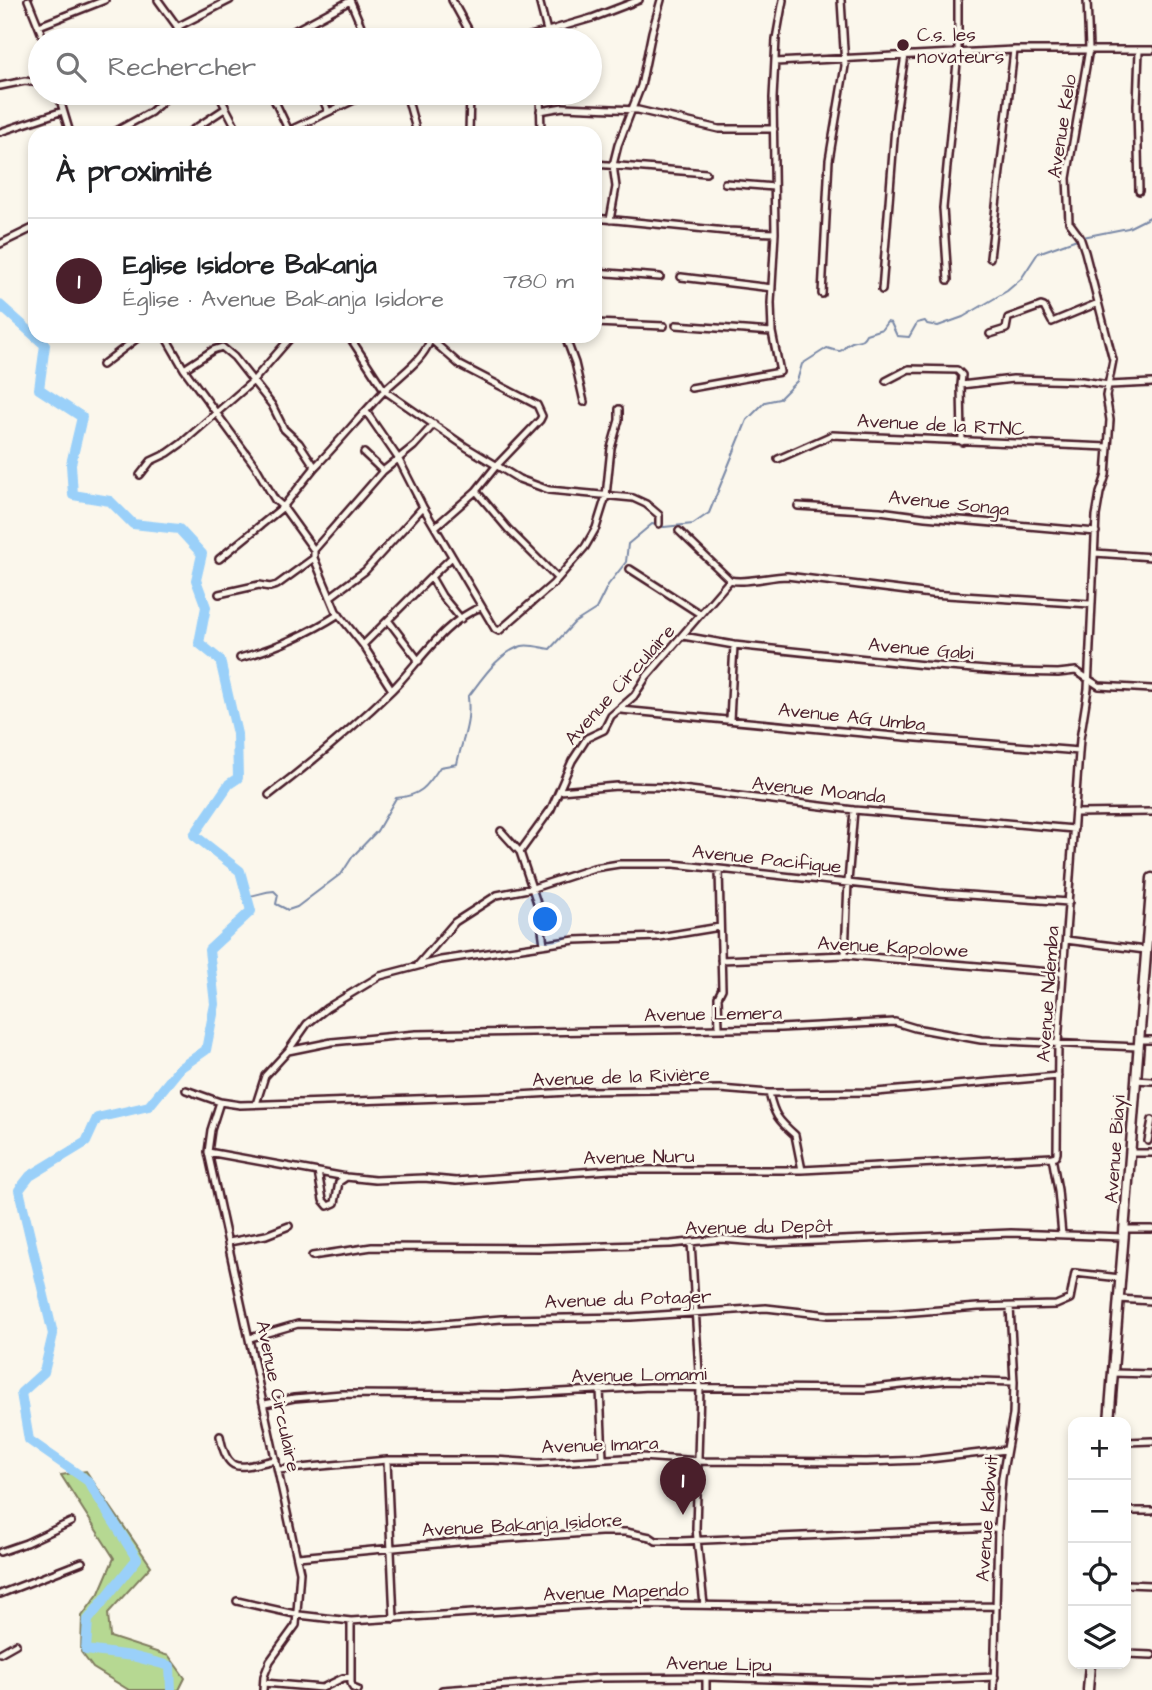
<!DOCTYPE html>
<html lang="fr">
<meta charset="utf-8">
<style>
:root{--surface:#fff;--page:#f2f2f2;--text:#202124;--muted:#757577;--line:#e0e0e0;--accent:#4a1f2b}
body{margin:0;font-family:"Architects Daughter",sans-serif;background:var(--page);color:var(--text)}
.controls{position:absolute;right:21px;bottom:21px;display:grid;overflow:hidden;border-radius:14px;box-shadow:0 4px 10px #0003}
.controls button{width:63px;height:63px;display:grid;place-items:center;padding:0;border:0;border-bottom:2px solid var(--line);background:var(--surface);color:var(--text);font:35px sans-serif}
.you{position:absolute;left:546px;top:920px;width:24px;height:24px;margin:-18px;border:5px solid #fff;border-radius:50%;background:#1a73e8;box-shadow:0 0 0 10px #1a73e833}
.badge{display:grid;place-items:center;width:46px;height:46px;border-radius:50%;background:var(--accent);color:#fff;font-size:23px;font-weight:700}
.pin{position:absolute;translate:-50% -58px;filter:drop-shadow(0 2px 4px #0008)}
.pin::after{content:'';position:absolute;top:37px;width:24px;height:21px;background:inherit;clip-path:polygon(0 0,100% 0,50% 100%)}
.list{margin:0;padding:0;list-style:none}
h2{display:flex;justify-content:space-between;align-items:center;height:91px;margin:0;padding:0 28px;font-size:30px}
h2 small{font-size:23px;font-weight:400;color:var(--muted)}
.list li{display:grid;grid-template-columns:46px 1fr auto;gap:21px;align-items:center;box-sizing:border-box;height:126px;padding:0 28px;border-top:2px solid var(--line)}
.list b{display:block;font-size:26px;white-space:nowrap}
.list p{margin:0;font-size:23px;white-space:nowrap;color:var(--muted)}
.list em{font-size:23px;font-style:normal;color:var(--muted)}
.icon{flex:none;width:38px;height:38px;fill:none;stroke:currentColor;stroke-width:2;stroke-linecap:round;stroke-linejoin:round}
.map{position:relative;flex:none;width:1152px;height:1690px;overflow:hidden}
.search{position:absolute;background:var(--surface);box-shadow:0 4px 10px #0003;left:28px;top:28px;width:574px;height:77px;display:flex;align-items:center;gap:18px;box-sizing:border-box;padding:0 24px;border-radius:38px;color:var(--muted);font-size:26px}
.panel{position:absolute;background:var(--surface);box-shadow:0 4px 10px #0003;left:28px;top:126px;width:574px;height:217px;border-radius:21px}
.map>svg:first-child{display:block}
.green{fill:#b6d892;stroke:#807c5e;stroke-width:2}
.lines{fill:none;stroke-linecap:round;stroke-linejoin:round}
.stream{stroke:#7a89a7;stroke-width:2}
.river{stroke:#9ad0f9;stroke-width:10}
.street-casing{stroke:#4a1f2b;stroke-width:10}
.secondary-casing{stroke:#4a1f2b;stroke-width:13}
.street{stroke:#fbf7ec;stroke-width:5}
.secondary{stroke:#fbf7ec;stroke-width:8}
.poi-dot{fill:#4a1f2b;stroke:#fbf7ec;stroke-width:2.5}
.labels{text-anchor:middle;stroke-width:5;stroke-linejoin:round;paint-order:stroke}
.poi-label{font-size:19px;fill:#4a1f2b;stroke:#fbf7ec;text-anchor:start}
.street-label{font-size:19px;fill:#4a1f2b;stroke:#fbf7ec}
</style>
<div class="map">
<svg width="1152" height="1690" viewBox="0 0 1152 1690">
<rect width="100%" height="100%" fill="#fbf7ec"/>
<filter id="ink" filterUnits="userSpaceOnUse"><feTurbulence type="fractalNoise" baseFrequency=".0143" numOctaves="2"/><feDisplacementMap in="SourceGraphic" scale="14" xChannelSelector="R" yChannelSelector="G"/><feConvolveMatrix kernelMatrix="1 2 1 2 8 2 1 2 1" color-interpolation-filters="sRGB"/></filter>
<g filter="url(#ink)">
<path class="green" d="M86,1471l65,95 -43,47 2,24 59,19 16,22 -6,12h-50l-36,-22 -12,-16 1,-36 17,-23 15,-35 -53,-83z"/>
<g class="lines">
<path class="stream" d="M1083,237l45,-9 24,-12
M247,896c11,0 15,-5 27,-5l4,4 -2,9 12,6 9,-3 45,-34 11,-17 24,-25 19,-33c24,-2 31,-11 44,-31l17,-3c5,-25 14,-39 11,-67 14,-18 31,-45 54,-51 8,-2 20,2 28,3l24,-26 22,-14 12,-24 18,-23 2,-18 24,-20 12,3 29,-3 16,-11 38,-93 18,-18 14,-3 18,-18 5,-17 25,-16c22,7 11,0 25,-6 8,-3 10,0 14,-8l16,-5 5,-7 4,1 6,13 12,1 8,-14 8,-2 2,3 11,2 25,-9 44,-26 14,-12 17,-26 39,-14"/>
<path class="river" d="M0,305l45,40 -6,44 43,28 -11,47 2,31 37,6 23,23 46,5 23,25 -6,26 10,27 -7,36 21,17 17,74 1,44 -9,6 -35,51 46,36 11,40 -42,39 6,54 -9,46 -26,18 -31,38 -52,12 -11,24 -56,34 -11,14 34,144 -9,38 -23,21 8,47 59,41 49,78 -49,61 -2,30 46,6 38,10 1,24"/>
<g class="street-casing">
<path id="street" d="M28,0l16,40
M158,0l29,40
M350,0l17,40
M452,0l22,40
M539,0l8,31
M39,26l66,-26
M177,27l53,-27
M277,40l73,-39
M517,40l75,-22 47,-18
M775,62l239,-12h138
M0,86l25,-5 15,2
M58,93l12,40
M218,93l21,40
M271,93l18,38
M320,93l8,18
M406,93l11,40
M540,93l1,40
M540,111l23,-4 75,3 81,19h55
M0,132l63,-21
M113,133l38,-21 14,-13 11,-6
M188,133l38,-25
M284,133l85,-40
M469,133l1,-40
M595,164l111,9
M725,183l49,4
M1139,191l-2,-85 2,-56
M595,218l131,13 49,2
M610,220l6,-33 -3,-22 5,-20 23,-59 11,-54 9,-32
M0,244l35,-17
M990,258l24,-208
M595,272l65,5
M681,277l91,11
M948,280l-5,-72 15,-156v-52
M882,290l14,-176 9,-59
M822,294l7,-134 16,-94 -4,-66
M595,323l69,3
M676,325l96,7
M990,334l16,-5 2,-11 33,-12 3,1 8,15 46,-19
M165,336l19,33 72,98 19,33 8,7 31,43
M349,336l36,55 81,56 53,32 30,11 84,8 13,6 13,11v9
M427,336l33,29 77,40 5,11 -2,4 -43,45 -21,26 32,38 49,49
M565,336l10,27 9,39
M102,365l38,-29
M184,369l29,-19 9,-3 12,10 38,48 12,24 15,14 16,24 -32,40 -64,52
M886,381l23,-12 48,1 5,5 -1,10
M691,388l89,-16 -8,-40 -1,-29 4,-70 -2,-135 3,-59 7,-39
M367,413l31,45 25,49 72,122 4,2 54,-47 32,-37 11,-19 10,-32 5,-48 8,-28v-11
M962,442l-1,-57 52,-6 69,2 27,4 43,-2
M364,453l19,18 31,-25 20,-22
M778,459l54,-24 276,12
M315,467c24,-25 46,-52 70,-77 13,-13 33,-26 42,-43 3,-5 2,-5 1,-10
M383,471l-69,79v8l22,53 27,34 29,45
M140,475l11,-14 17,-8 14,-10 71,-62 39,-45
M798,506l82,5 45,6 171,15
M435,527l41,-36
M679,531l51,49c15,4 40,-4 57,-4l144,18 159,10
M1095,553l57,4
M452,557l-21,20 11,19 19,23
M630,569l70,45
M219,594l40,-9 11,2 7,-2 37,-27
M330,597l35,-26 58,-64
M388,620l31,41
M683,636l51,9 190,20 87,7 47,1 18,-2 23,15 53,3
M363,645l68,-68
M240,658c36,-10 68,-24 99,-44
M621,710l284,27 174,14
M730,720l4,-75
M560,791l57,-5 48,1 189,23 220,19
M269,795c43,-33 84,-67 123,-105 27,-27 52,-69 89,-83
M1075,813l77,-1
M501,831l19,21 19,57 5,35
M520,852l31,-43 21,-48 15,-23 17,-8 7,-14 23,-20 13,-20 83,-96
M1066,940l79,10
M845,955l3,-73 6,-72
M721,960l124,-5 218,18
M418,965l37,-43 42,-27 36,-7 61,-20 25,-4h55l265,29 130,9
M719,1027l-1,-30 4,-8 -3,-119
M1139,1040h13
M288,1051l44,-9 84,-8 364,-6 115,-6 20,6 66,12 157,7
M1135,1080l17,1
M186,1090l34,12 20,3 262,-9 83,-5 135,-2 49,4 107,-1 182,-16
M769,1093c5,22 9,27 26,42l7,35
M220,1102l-9,28 -3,22 92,420 -4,53 -26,36 -6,15 -1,14
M256,1104l9,-28 23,-25 19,-27 20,-16 53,-32 61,-16 134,-20 84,-3 61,-10
M1148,1141l4,-21
M208,1152l138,25 29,3 49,-2 32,3 154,-11h192l250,-13
M1130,1153h22
M318,1172l5,28 5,6 7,-3 4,-21 6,-4
M1124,1229h28
M1062,1235l-4,-45 -6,-33 4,-1 1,-3 1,-110 22,-304 8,-50 8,-173 4,-23 6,-18 4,-55 -4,-24 7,-36 -28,-108 -5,-15 -11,-15 -2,-44 22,-129 -2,-49
M229,1242l37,-7 23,-9
M691,1242l9,146 -4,141 8,76
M312,1256l60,-9 170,1 129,-4 50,-5 48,4 242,-10 112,4
M1118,1299l34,2
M250,1338l48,-14 109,3 94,-8 130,-2 135,-9 63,7 60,-1 89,-7 78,-2 14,-6 5,-26 45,5
M1112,1373l40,1
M600,1389l3,69
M265,1404l29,-6 48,-4 165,1 143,-8 214,2 85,-9 65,2
M220,1436c8,42 21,30 56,24
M1126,1442l26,-1
M387,1460l7,159
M278,1470l109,-10h107l45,3 102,-6 59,4 166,1 55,-2 85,-10
M1126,1511h26
M0,1552l26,-9 45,-21
M298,1557l171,-16 132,-9h25l24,5 6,4h25l317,-13
M1126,1584l26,1
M0,1594l82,-32
M237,1601l62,14 52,6 256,-17 227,3 163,-1
M351,1621v62l2,5 5,2
M0,1653l16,-9
M1126,1654l26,1
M706,1677v13
M264,1683l58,5 21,-10 8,-1
M442,1690l157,-12 107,-1 171,5 118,-5
M994,1690l4,-162 4,-51 11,-62 1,-33 -4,-75"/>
</g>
<g class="secondary-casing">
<path id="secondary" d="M1109,1422l43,-544
M1088,1690l2,-26"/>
</g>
<use href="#street" class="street"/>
<use href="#secondary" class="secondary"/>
</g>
</g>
<circle class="poi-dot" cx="903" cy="45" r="7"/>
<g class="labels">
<g class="poi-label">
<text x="917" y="41">C.s. les<tspan x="917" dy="22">novateurs</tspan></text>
</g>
<g class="street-label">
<text transform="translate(1061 126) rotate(-81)" y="7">Avenue Kelo</text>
<text transform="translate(941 424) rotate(3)" y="7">Avenue de la RTNC</text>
<text transform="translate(949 502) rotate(6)" y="7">Avenue Songa</text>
<text transform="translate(921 648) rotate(5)" y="7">Avenue Gabi</text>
<text transform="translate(619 684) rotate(-48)" y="7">Avenue Circulaire</text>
<text transform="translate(852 716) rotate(6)" y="7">Avenue AG Umba</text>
<text transform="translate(819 789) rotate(6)" y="7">Avenue Moanda</text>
<text transform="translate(767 858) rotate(6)" y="7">Avenue Pacifique</text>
<text transform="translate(893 946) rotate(3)" y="7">Avenue Kapolowe</text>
<text transform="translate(1047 994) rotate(-86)" y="7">Avenue Ndemba</text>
<text transform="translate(713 1013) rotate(-1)" y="7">Avenue Lemera</text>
<text transform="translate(621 1076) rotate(-2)" y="7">Avenue de la Rivière</text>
<text transform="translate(1114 1149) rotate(-86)" y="7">Avenue Biayi</text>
<text transform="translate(639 1156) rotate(-1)" y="7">Avenue Nuru</text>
<text transform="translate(759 1226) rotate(-1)" y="7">Avenue du Depôt</text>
<text transform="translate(628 1298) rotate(-2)" y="7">Avenue du Potager</text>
<text transform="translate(639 1374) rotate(-1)" y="7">Avenue Lomami</text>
<text transform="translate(279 1396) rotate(78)" y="7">Avenue Circulaire</text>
<text transform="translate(600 1444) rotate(-2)" y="7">Avenue Imara</text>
<text transform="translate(986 1518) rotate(-86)" y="7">Avenue Kabwit</text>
<text transform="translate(522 1524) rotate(-3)" y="7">Avenue Bakanja Isidore</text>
<text transform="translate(616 1591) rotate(-2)" y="7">Avenue Mapendo</text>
<text transform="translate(719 1663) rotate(1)" y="7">Avenue Lipu</text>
</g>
</g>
</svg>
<div class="controls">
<button>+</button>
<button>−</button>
<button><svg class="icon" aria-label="locate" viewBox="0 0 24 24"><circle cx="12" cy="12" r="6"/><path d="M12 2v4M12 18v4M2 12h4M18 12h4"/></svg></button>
<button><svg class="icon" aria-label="layers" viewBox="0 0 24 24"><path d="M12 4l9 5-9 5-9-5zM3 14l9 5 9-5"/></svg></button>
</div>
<div class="you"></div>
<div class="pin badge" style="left:683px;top:1515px">1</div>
<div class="search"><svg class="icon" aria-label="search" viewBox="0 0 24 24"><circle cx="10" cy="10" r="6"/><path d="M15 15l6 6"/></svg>Rechercher</div>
<section class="panel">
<h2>À proximité<small></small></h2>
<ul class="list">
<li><span class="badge">1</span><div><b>Eglise Isidore Bakanja</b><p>Église · Avenue Bakanja Isidore</p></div><em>780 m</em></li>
</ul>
</section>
</div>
